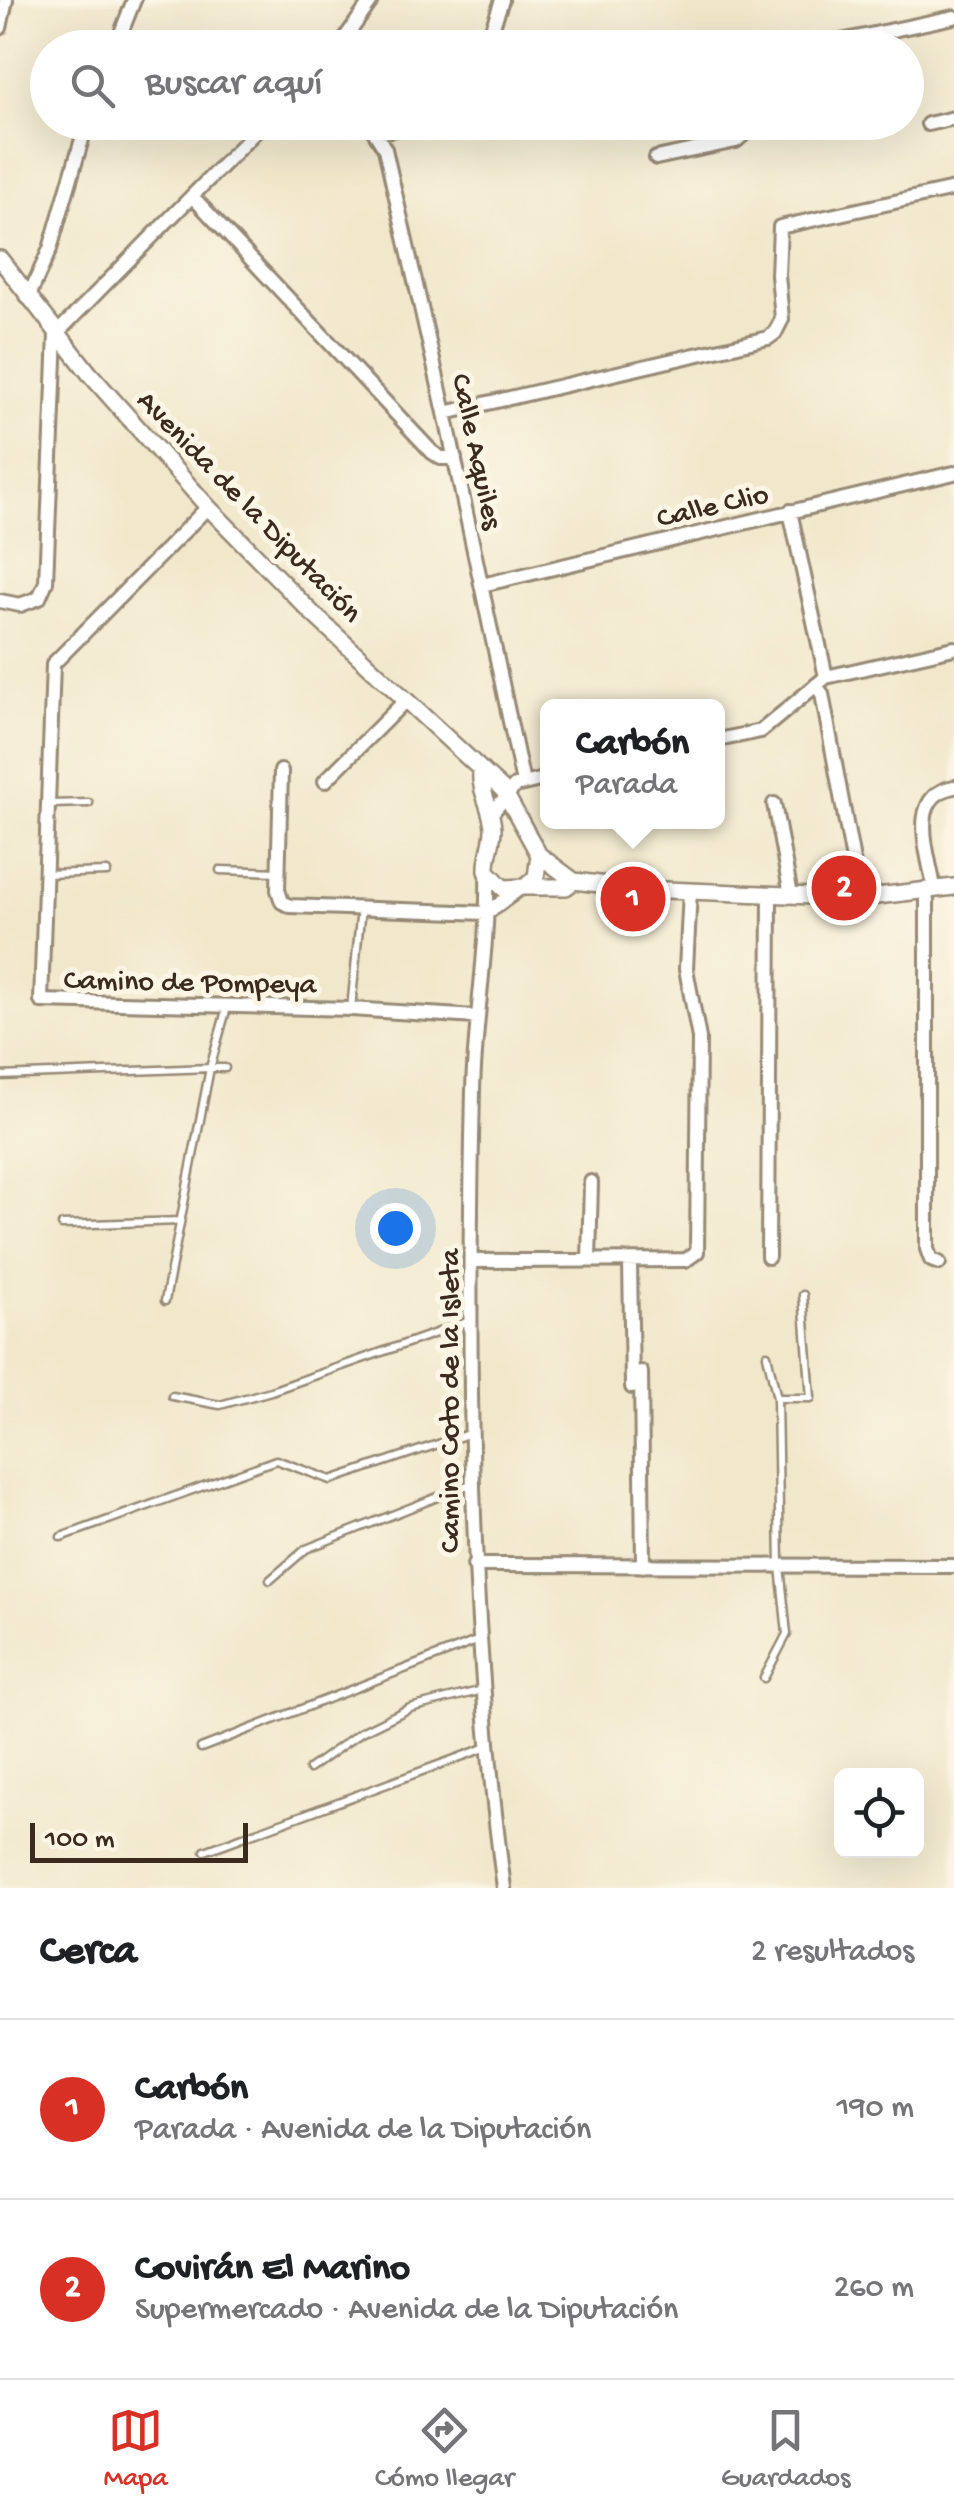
<!DOCTYPE html>
<html lang="es">
<meta charset="utf-8">
<style>
:root{--surface:#fff;--page:#f2f2f2;--text:#202124;--muted:#757577;--line:#e0e0e0;--accent:#d93025}
body{margin:0;font-family:"Gochi Hand",sans-serif;background:var(--page);color:var(--text)}
.controls{position:absolute;right:30px;bottom:30px;display:grid;overflow:hidden;border-radius:15px;box-shadow:0 10px 40px #0002}
.controls button{width:90px;height:90px;display:grid;place-items:center;padding:0;border:0;border-bottom:2px solid var(--line);background:var(--surface);color:var(--text);font:50px sans-serif}
.scale{position:absolute;left:30px;bottom:25px;width:218px;box-sizing:border-box;padding-left:10px;border:5px solid #3b2a1e;border-top:0;font-size:28px;line-height:35px;white-space:nowrap;color:#3b2a1e;-webkit-text-stroke:8px #fcf5e5;paint-order:stroke}
.you{position:absolute;left:395px;top:1228px;width:35px;height:35px;margin:-25px;border:8px solid #fff;border-radius:50%;background:#1a73e8;box-shadow:0 0 0 15px #1a73e833}
.badge{display:grid;place-items:center;width:65px;height:65px;border-radius:50%;background:var(--accent);color:#fff;font-size:32px;font-weight:700}
.pin{position:absolute;translate:-50% -50%;border:5px solid #fff;box-shadow:0 2px 10px #0006}
.popup{position:absolute;left:540px;top:699px;width:185px;height:130px;box-sizing:border-box;display:grid;place-content:center;border-radius:15px;background:var(--surface);filter:drop-shadow(0 2px 8px #0005);font-size:32px;white-space:nowrap;color:var(--muted)}
.popup b{font-size:38px;color:var(--text)}
.popup::after{content:'';position:absolute;left:50%;top:100%;margin-left:-20px;border:20px solid transparent;border-top-color:var(--surface)}
.list{margin:0;padding:0;list-style:none}
h2{display:flex;justify-content:space-between;align-items:center;height:130px;margin:0;padding:0 40px;font-size:42px}
h2 small{font-size:32px;font-weight:400;color:var(--muted)}
.list li{display:grid;grid-template-columns:65px 1fr auto;gap:30px;align-items:center;box-sizing:border-box;height:180px;padding:0 40px;border-top:2px solid var(--line)}
.list b{display:block;font-size:38px;white-space:nowrap}
.list p{margin:0;font-size:32px;white-space:nowrap;color:var(--muted)}
.list em{font-size:32px;font-style:normal;color:var(--muted)}
.icon{flex:none;width:55px;height:55px;fill:none;stroke:currentColor;stroke-width:2;stroke-linecap:round;stroke-linejoin:round}
.map{position:relative;flex:none;width:954px;height:1888px;overflow:hidden}
.search{position:absolute;background:var(--surface);box-shadow:0 10px 40px #0002;left:30px;right:30px;top:30px;height:110px;display:flex;align-items:center;gap:25px;box-sizing:border-box;padding:0 35px;border-radius:55px;color:var(--muted);font-size:38px}
.sheet{height:490px;background:var(--surface)}
nav{display:flex;justify-content:space-around;align-items:center;box-sizing:border-box;height:140px;border-top:2px solid var(--line);background:var(--surface);font-size:28px;color:var(--muted)}
nav a{display:grid;justify-items:center;gap:5px}
nav .on{color:var(--accent)}
.map>svg:first-child{display:block}
.lines{fill:none;stroke-linecap:round;stroke-linejoin:round}
.service-casing{stroke:#968975;stroke-width:11}
.minor-casing{stroke:#968975;stroke-width:18}
.tertiary-casing{stroke:#968975;stroke-width:20}
.service{stroke:#fff;stroke-width:6}
.minor{stroke:#fff;stroke-width:12}
.tertiary{stroke:#fff;stroke-width:15}
.labels{text-anchor:middle;stroke-width:10;stroke-linejoin:round;paint-order:stroke}
.street-label{font-size:30px;fill:#3b2a1e;stroke:#fcf5e5}
</style>
<div class="map">
<svg width="954" height="1888" viewBox="0 0 954 1888">
<rect width="100%" height="100%" fill="#fcf5e5"/>
<filter id="ink" filterUnits="userSpaceOnUse"><feTurbulence type="fractalNoise" baseFrequency=".01" numOctaves="2"/><feDisplacementMap in="SourceGraphic" scale="20" xChannelSelector="R" yChannelSelector="G"/><feConvolveMatrix kernelMatrix="1 2 1 2 8 2 1 2 1" color-interpolation-filters="sRGB"/></filter>
<filter id="wash" filterUnits="userSpaceOnUse"><feTurbulence type="fractalNoise" baseFrequency=".0048" numOctaves="4" result="noise"/><feDisplacementMap in="SourceGraphic" scale="40" xChannelSelector="R" yChannelSelector="G"/><feGaussianBlur stdDeviation="2.25" result="paint"/><feColorMatrix in="noise" values="0 0 0 0 0 0 0 0 0 0 0 0 0 0 0 0 0 1.4 0 .05"/><feComposite in="paint" operator="in"/></filter>
<g filter="url(#wash)">
<rect width="100%" height="100%" fill="#f1e8cc"/>
</g>
<g filter="url(#ink)">
<g class="lines">
<g class="service-casing">
<path id="service" d="M50,804l39,-1
M220,870l59,2
M44,874l63,-2
M351,1009l10,-101
M0,1076l210,-8 17,-61
M62,1225l118,-4
M165,1301l45,-233h15
M767,1355l10,43
M172,1396l48,9 51,-14 199,-70
M61,1537l215,-77 55,20 140,-47
M270,1580l36,-31 167,-66
M764,1678l23,-44 -7,-68 -3,-168h34l-8,-103
M201,1748l278,-108
M309,1769l52,-37 49,-24 73,-18
M205,1851l285,-105"/>
</g>
<g class="minor-casing">
<path id="minor" d="M0,28l6,-28
M115,48l19,-48
M338,48l34,-48
M489,48l-1,-8 14,-40
M808,48l146,-31
M368,122l17,27 60,264 78,370
M928,124l26,-6
M376,133l54,-11
M656,158l80,-17 8,-7v-12
M192,196l240,256 9,6h14
M28,298l22,-49 37,-127
M445,413l323,-75 7,-5 7,-14 -4,-44 2,-48 174,-38
M208,507l-155,157 -12,337 310,8 125,8
M790,511l36,166
M482,585l472,-112
M0,601l20,4 19,-7 7,-16 10,-248 209,-212
M816,685l6,9 38,204
M718,740l43,-9 65,-54 128,-29
M281,771l-3,119 4,12 8,4 197,7
M325,781l79,-79
M774,804l17,91
M491,814l24,-28 33,-8
M487,871c2,73 -12,146 -14,219 -6,267 -4,534 31,798
M934,888c-5,-34 -28,-92 20,-101
M925,889l2,12v348l4,11 8,3
M487,913l31,-23
M768,1257l2,-363
M471,1261l215,-1 11,-8 2,-214 -13,-69 4,-78
M589,1261l2,-79
M630,1262l2,125
M641,1372l2,194
M474,1565l480,1"/>
</g>
<g class="tertiary-casing">
<path id="tertiary" d="M0,259l89,114 119,134 104,106 192,178 35,64 -3,22 -11,10 -22,1 -16,-17c-1,-15 6,-27 6,-42 0,-19 -14,-38 -12,-57
M539,855l35,26
M526,887h40l8,-6 67,8 219,9 94,-11"/>
</g>
<use href="#service" class="service"/>
<use href="#minor" class="minor"/>
<use href="#tertiary" class="tertiary"/>
</g>
</g>
<g class="labels">
<g class="street-label">
<text transform="translate(479 451) rotate(78)" y="10">Calle Aquiles</text>
<text transform="translate(712 504) rotate(-13)" y="10">Calle Clio</text>
<text transform="translate(251 505) rotate(46)" y="10">Avenida de la Diputación</text>
<text transform="translate(190 980) rotate(1)" y="10">Camino de Pompeya</text>
<text transform="translate(448 1401) rotate(-90)" y="10">Camino Coto de la Isleta</text>
</g>
</g>
</svg>
<div class="controls">
<button><svg class="icon" aria-label="locate" viewBox="0 0 24 24"><circle cx="12" cy="12" r="6"/><path d="M12 2v4M12 18v4M2 12h4M18 12h4"/></svg></button>
</div>
<div class="scale">100 m</div>
<div class="you"></div>
<div class="pin badge" style="left:633px;top:899px">1</div>
<div class="popup"><b>Carbón</b>Parada</div>
<div class="pin badge" style="left:844px;top:888px">2</div>
<div class="search"><svg class="icon" aria-label="search" viewBox="0 0 24 24"><circle cx="10" cy="10" r="6"/><path d="M15 15l6 6"/></svg>Buscar aquí</div>
</div>
<section class="sheet">
<h2>Cerca<small>2 resultados</small></h2>
<ul class="list">
<li><span class="badge">1</span><div><b>Carbón</b><p>Parada · Avenida de la Diputación</p></div><em>190 m</em></li>
<li><span class="badge">2</span><div><b>Covirán El Marino</b><p>Supermercado · Avenida de la Diputación</p></div><em>260 m</em></li>
</ul>
</section>
<nav>
<a class="on"><svg class="icon" aria-label="map" viewBox="0 0 24 24"><path d="M3 6l6-2 6 2 6-2v14l-6 2-6-2-6 2zM9 4v14M15 6v14"/></svg>Mapa</a>
<a><svg class="icon" aria-label="directions" viewBox="0 0 24 24"><path d="M12 3l9 9-9 9-9-9zM9 14v-3h6M13 9l2 2-2 2"/></svg>Cómo llegar</a>
<a><svg class="icon" aria-label="saved" viewBox="0 0 24 24"><path d="M7 4h10v16l-5-4-5 4z"/></svg>Guardados</a>
</nav>
